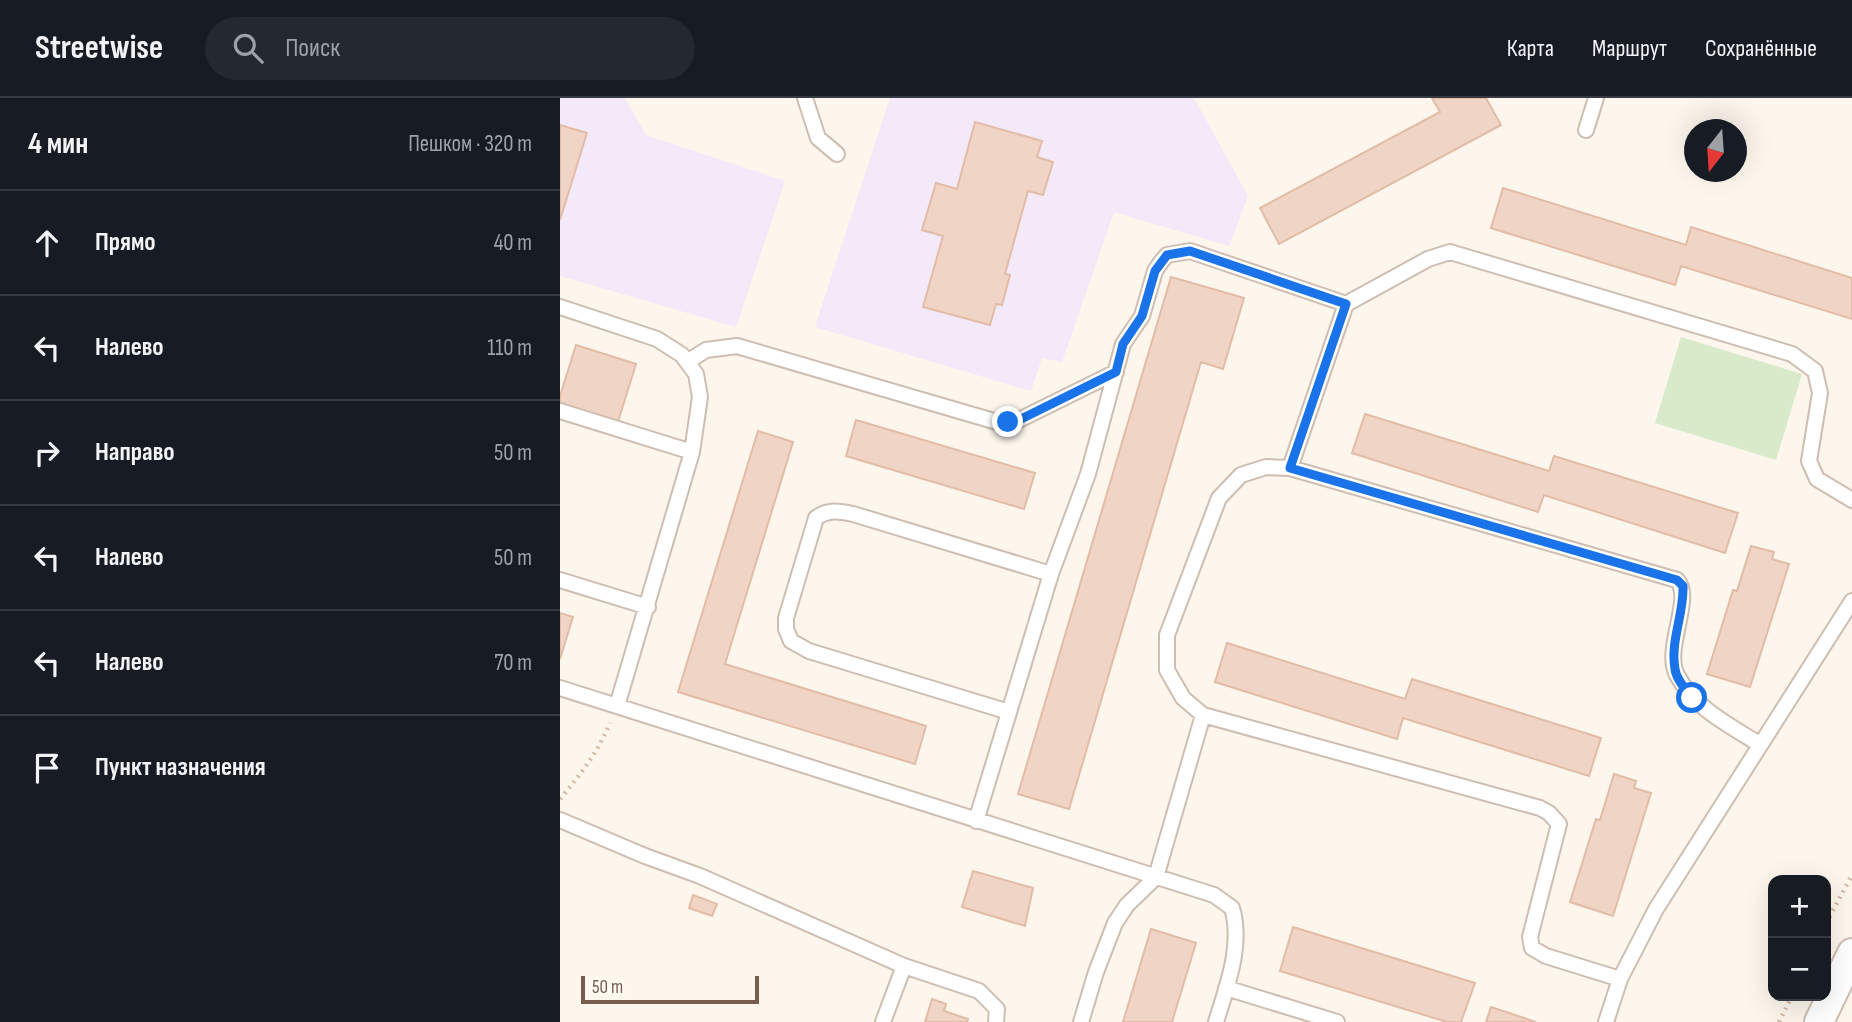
<!DOCTYPE html>
<html lang="ru">
<meta charset="utf-8">
<style>
:root{--surface:#171b24;--page:#242831;--text:#f1f3f6;--muted:#9ea1a6;--line:#363941}
body{margin:0;font-family:"Sofia Sans Condensed",sans-serif;background:var(--page);color:var(--text)}
.controls{position:absolute;right:21px;bottom:21px;display:grid;overflow:hidden;border-radius:14px;box-shadow:0 7px 28px #0002}
.controls button{width:63px;height:63px;display:grid;place-items:center;padding:0;border:0;border-bottom:2px solid var(--line);background:var(--surface);color:var(--text);font:35px sans-serif}
.compass{position:absolute;left:1124px;top:21px;width:63px;height:63px;border-radius:50%;background:var(--surface);box-shadow:0 7px 28px #0002;rotate:197deg}
.scale{position:absolute;left:21px;bottom:18px;width:178px;box-sizing:border-box;padding-left:7px;border:4px solid #775d50;border-top:0;font-size:19px;line-height:24px;white-space:nowrap;color:#775d50;-webkit-text-stroke:5px #fefaf4;paint-order:stroke}
.stop{position:absolute;width:21px;height:21px;margin:-16px;border:5px solid #1a73e8;border-radius:50%;background:#fff}
.stop.end{background:#1a73e8;border-color:#fff;box-shadow:0 2px 7px #0008}
.list{margin:0;padding:0;list-style:none}
h2{display:flex;justify-content:space-between;align-items:center;height:91px;margin:0;padding:0 28px;font-size:30px}
h2 small{font-size:23px;font-weight:400;color:var(--muted)}
.list li{display:grid;grid-template-columns:46px 1fr auto;gap:21px;align-items:center;box-sizing:border-box;height:105px;padding:0 28px;border-top:2px solid var(--line)}
.list b{display:block;font-size:26px;white-space:nowrap}
.list em{font-size:23px;font-style:normal;color:var(--muted)}
.icon{flex:none;width:38px;height:38px;fill:none;stroke:currentColor;stroke-width:2;stroke-linecap:round;stroke-linejoin:round}
.map{position:relative;flex:none;width:1292px;height:924px;overflow:hidden}
header{display:flex;align-items:center;gap:42px;box-sizing:border-box;height:98px;padding:0 35px;background:var(--surface);border-bottom:2px solid var(--line)}
header strong{font-size:33px}
nav{display:flex;gap:38px;margin-inline-start:auto;font-size:24px}
.search{width:490px;height:63px;background:var(--page);display:flex;align-items:center;gap:18px;box-sizing:border-box;padding:0 24px;border-radius:38px;color:var(--muted);font-size:26px}
main{display:flex}
aside{flex:1;background:var(--surface)}
.map>svg:first-child{display:block}
.education{fill:#f3e9f9}
.green{fill:#d9eacb}
.building{fill:#f0d5c6;stroke:#e2bca7;stroke-width:2}
.lines{fill:none;stroke-linecap:round;stroke-linejoin:round}
.lane-casing{stroke:#cebeb2;stroke-width:18}
.street-casing{stroke:#cebeb2;stroke-width:32}
.path{stroke:#d6b9a8;stroke-width:4.5;stroke-dasharray:2 5;stroke-linecap:butt}
.lane{stroke:#fff;stroke-width:14}
.street{stroke:#fff;stroke-width:28}
.route{stroke:#1a73e8;stroke-width:9}
</style>
<header>
<strong>Streetwise</strong>
<div class="search"><svg class="icon" aria-label="search" viewBox="0 0 24 24"><circle cx="10" cy="10" r="6"/><path d="M15 15l6 6"/></svg>Поиск</div>
<nav><a>Карта</a><a>Маршрут</a><a>Сохранённые</a></nav>
</header>
<main>
<aside>
<h2>4 мин<small>Пешком · 320 m</small></h2>
<ul class="list">
<li><svg class="icon" aria-label="ahead" viewBox="0 0 24 24"><path d="M12 20V5M6 11l6-6 6 6"/></svg><div><b>Прямо</b></div><em>40 m</em></li>
<li><svg class="icon" aria-label="left" viewBox="0 0 24 24"><path d="M17 20v-9H6M10 6l-5 5 5 5"/></svg><div><b>Налево</b></div><em>110 m</em></li>
<li><svg class="icon" aria-label="right" viewBox="0 0 24 24"><path d="M7 20v-9h11M14 6l5 5-5 5"/></svg><div><b>Направо</b></div><em>50 m</em></li>
<li><svg class="icon" aria-label="left" viewBox="0 0 24 24"><path d="M17 20v-9H6M10 6l-5 5 5 5"/></svg><div><b>Налево</b></div><em>50 m</em></li>
<li><svg class="icon" aria-label="left" viewBox="0 0 24 24"><path d="M17 20v-9H6M10 6l-5 5 5 5"/></svg><div><b>Налево</b></div><em>70 m</em></li>
<li><svg class="icon" aria-label="arrive" viewBox="0 0 24 24"><path d="M6 21V4h12l-3 4 3 4H6"/></svg><div><b>Пункт назначения</b></div></li>
</ul>
</aside>
<div class="map">
<svg width="1292" height="924" viewBox="0 0 1292 924">
<rect width="100%" height="100%" fill="#fcf6ed"/>
<path class="education" d="M0,0h65l21,37 139,46 -49,146 -176,-51z
M330,0h304l54,98 -19,50 -115,-34 -52,150 -20,-4 -11,33 -216,-64z"/>
<path class="green" d="M1121,239l121,37 -26,86 -121,-37z"/>
<path class="building" d="M872,0h54l15,27 -222,119 -19,-36 180,-96z
M415,24l67,19 -5,16 16,5 -10,33 -15,-4 -23,83 5,1 -8,30 -6,-1 -6,21 -67,-18 20,-71 -21,-6 14,-47 21,6z
M0,27l27,8 -27,87z
M943,90l183,57 5,-18 161,51v41l-171,-53 -6,19 -184,-57z
M611,179l73,21 -21,71 -22,-7 -132,447 -51,-15z
M16,247l60,19 -19,61 -57,-18v-11z
M805,316l184,57 5,-15 184,57 -13,40 -181,-58 -6,17 -186,-59z
M296,322l179,53 -11,36 -178,-53z
M198,333l35,11 -68,222 201,62 -11,38 -237,-72z
M1191,448l23,6 -2,7 17,5 -39,123 -43,-13 26,-84 4,1z
M0,515l13,4 -13,42z
M667,545l178,56 7,-20 189,59 -12,38 -186,-58 -6,21 -182,-57z
M1054,676l22,7 -2,7 17,5 -38,123 -43,-14 26,-83 4,1z
M413,773l60,17 -8,38 -63,-19z
M133,797l24,9 -5,12 -23,-8z
M733,829l182,56 -14,39h-14l-167,-51z
M591,831l45,14 -24,79h-49z
M372,901l14,5 -2,7 24,8 -1,3h-42z
M931,909l45,15h-50z"/>
<g class="lines">
<g class="lane-casing">
<path id="lane" d="M245,0l13,40 19,16
M1026,32l10,-32
M0,209l97,32 25,16 14,19 4,23 -8,55 -75,254
M127,264l19,-12 31,-4 260,76 22,-2 97,-48
M0,313l132,41
M730,370l56,-164 82,-45 22,-7 342,102 23,17 5,22 -11,68 8,18 35,21
M0,482l88,27
M0,590l654,207 18,13c11,37 -5,78 -16,114
M449,614l-200,-61 -18,-10 -5,-12v-11l30,-100c12,-9 23,-7 37,-4l198,60
M643,617l-20,-17 -16,-28v-35l52,-137 22,-23 25,-8 24,1 387,112c17,18 -14,69 0,95 17,33 52,50 82,69
M0,722l85,36 55,20 204,90 75,25 18,18 -1,13
M416,723l75,-247 37,-100 35,-130 19,-28 13,-45 6,-9 6,-7 23,-4 156,53
M1060,881l36,-70 196,-308
M666,890l111,34
M323,924l21,-56
M521,924l15,-50 19,-49 12,-18 29,-28 47,-162 337,93 9,5 10,11 -29,113 2,11 14,8 74,23 -14,43"/>
</g>
<g class="street-casing">
<path id="street" d="M1259,924l33,-69"/>
</g>
<path class="path" d="M0,701c20,-24 38,-47 50,-76
M1266,825l26,-48
M1219,924l13,-26"/>
<use href="#lane" class="lane"/>
<use href="#street" class="street"/>
</g>
<g class="lines">
<path class="route" d="M448,324l11,-2 97,-48 7,-28 19,-28 13,-45 12,-16 23,-4 156,53 -56,164 387,112 6,6c1,28 -13,55 -8,83 1,10 11,21 17,29"/>
</g>
</svg>
<div class="controls">
<button>+</button>
<button>−</button>
</div>
<svg class="compass" viewBox="-18 -18 36 36"><path d="M0-13l5 13h-10z" fill="#e53935"/><path d="M0 13l5-13h-10z" fill="#9ea1a6"/></svg>
<div class="scale">50 m</div>
<div class="stop" style="left:1132px;top:600px"></div>
<div class="stop end" style="left:448px;top:324px"></div>
</div>
</main>
